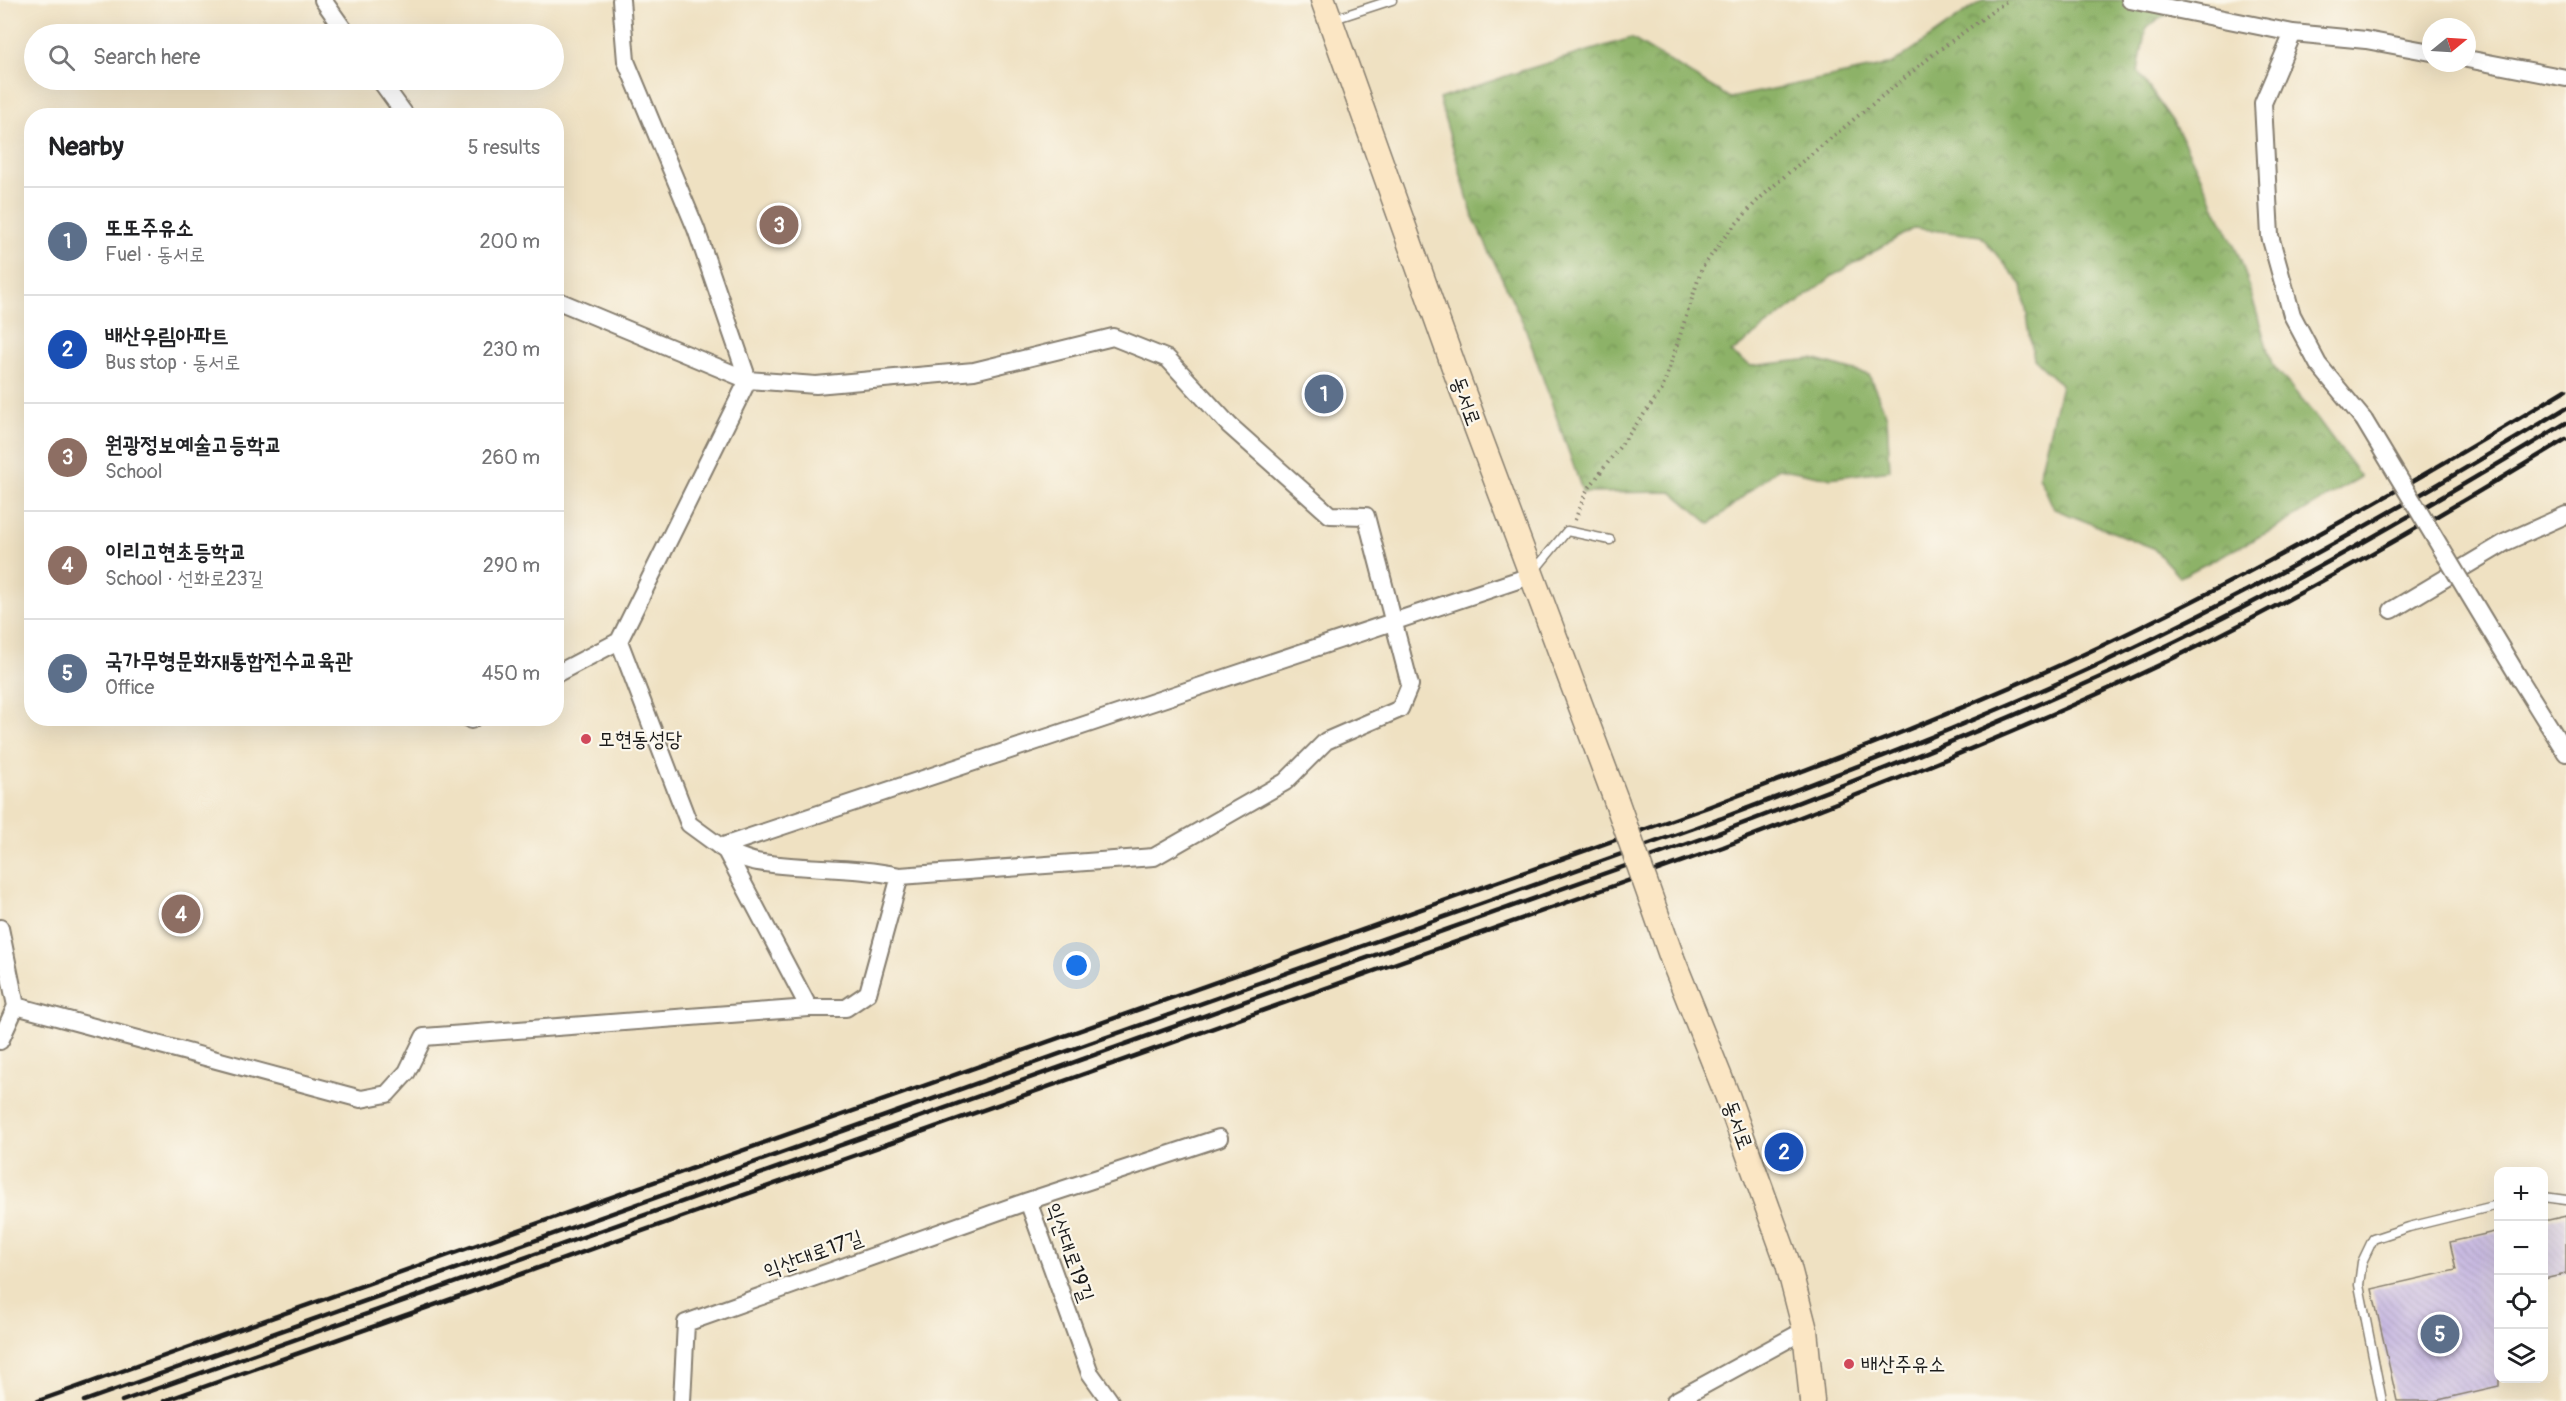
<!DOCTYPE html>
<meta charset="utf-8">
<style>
:root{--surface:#fff;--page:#f2f2f2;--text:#202124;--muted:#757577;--line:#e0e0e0;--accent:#d1495b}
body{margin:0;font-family:Pangolin,"Poor Story",sans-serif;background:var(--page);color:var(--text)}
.controls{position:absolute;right:18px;bottom:18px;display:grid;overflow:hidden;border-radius:12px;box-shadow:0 6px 24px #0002}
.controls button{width:54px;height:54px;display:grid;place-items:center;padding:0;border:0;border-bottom:2px solid var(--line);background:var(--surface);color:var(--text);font:30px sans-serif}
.compass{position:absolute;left:2422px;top:18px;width:54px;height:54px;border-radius:50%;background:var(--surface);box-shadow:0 6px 24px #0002;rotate:72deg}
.you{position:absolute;left:1077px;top:966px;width:21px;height:21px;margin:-15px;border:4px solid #fff;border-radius:50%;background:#1a73e8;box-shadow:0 0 0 9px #1a73e833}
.badge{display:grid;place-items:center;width:39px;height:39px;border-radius:50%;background:var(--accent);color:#fff;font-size:20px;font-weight:700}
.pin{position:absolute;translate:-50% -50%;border:3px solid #fff;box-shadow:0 2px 6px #0006}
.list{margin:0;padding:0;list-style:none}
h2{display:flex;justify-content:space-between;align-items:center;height:78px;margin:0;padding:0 24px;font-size:26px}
h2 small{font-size:20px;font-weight:400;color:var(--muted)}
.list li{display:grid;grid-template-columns:39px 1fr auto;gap:18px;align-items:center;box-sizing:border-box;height:108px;padding:0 24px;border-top:2px solid var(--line)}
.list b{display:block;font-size:22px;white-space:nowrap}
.list p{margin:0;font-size:20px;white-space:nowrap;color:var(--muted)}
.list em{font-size:20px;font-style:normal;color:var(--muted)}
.icon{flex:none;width:33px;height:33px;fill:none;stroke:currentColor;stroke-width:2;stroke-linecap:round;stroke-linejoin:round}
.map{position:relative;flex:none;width:2566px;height:1401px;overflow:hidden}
.search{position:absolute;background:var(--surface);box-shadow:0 6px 24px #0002;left:24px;top:24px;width:540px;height:66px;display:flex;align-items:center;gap:15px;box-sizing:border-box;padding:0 21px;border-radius:33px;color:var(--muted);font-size:22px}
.panel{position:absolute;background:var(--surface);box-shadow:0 6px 24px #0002;left:24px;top:108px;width:540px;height:618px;border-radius:24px}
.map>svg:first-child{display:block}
.forest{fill:url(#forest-crowns);stroke:#546742;stroke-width:1.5}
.building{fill:url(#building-back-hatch)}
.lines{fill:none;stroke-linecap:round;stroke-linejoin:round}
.lane-casing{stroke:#867e6f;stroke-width:11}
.street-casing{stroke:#867e6f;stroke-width:20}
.secondary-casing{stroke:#867e6f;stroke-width:27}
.path{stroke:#867e6f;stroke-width:4;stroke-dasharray:1.5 4.5;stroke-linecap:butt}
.lane{stroke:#fff;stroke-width:8}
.street{stroke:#fff;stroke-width:16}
.secondary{stroke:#fbe6c4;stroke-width:24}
.rail{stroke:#1c1c1c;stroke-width:4.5}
.street-bridge-casing{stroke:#867e6f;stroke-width:20;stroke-linecap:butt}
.secondary-bridge-casing{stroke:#867e6f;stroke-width:27;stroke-linecap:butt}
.street-bridge{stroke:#fff;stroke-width:16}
.secondary-bridge{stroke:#fbe6c4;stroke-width:24}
.poi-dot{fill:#d1495b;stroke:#fbf7ec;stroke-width:2}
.labels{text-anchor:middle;stroke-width:4.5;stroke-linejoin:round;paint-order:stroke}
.street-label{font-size:21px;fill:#1c1c1c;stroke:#fbf7ec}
.poi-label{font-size:21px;fill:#1c1c1c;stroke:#fbf7ec;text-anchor:start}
</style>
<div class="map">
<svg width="2566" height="1401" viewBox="0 0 2566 1401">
<defs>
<pattern id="forest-crowns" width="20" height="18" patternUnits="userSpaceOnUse" patternTransform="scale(1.5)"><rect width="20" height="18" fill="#8db267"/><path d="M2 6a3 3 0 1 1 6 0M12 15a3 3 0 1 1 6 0" fill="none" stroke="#729054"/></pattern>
<pattern id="building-back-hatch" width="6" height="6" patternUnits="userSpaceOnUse" patternTransform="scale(1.5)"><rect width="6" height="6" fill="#c6b7e1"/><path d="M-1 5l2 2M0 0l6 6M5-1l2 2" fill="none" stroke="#aa9dc0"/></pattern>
</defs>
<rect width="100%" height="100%" fill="#fbf7ec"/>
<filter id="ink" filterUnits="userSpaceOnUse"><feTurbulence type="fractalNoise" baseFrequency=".0167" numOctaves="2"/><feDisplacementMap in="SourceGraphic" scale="12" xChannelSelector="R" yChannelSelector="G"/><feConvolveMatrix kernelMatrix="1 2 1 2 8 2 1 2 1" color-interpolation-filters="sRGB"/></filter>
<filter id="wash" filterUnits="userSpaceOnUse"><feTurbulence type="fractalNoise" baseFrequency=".008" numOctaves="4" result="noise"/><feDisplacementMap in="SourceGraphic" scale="24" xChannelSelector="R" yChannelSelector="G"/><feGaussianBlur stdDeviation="1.35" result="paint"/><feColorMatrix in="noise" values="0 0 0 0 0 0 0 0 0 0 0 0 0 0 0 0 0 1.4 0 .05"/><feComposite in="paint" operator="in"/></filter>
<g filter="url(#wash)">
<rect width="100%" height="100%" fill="#efe1c2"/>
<path class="forest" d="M1983,0h208l-45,27 -8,45 39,56 64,132 31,104 45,54 44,59 -85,51 -96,49 -27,-29 -99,-39 -15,-33 22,-91 -27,-26 -12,-74 -41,-49 -67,-8 -80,47 -103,78 20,13 61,-7 57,16 18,42 3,53 -61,8 -51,-10 -68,56 -38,-32 -89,1 -58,-166 -52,-110 -34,-118 79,-27 113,-34 99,60 162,-34z"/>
<g id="blocks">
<path class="building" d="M2566,1216v58l-22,5v-58z
M2499,1231v155l-65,15h-37l-25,-112 84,-19 -6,-28z"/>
</g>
</g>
<g filter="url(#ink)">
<use href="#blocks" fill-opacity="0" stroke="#867e6f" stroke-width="1.5"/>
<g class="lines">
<g class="lane-casing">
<path id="lane" d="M1331,20l61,-20
M1534,571l33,-40 43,9
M2544,1197l22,3
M2382,1401l-23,-116 3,-23 11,-23 36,-12 89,-22"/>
</g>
<g class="street-casing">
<path id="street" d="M323,0l24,34
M621,0l5,61 70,168 52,151 -129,261 70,183 37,27 83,157
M2130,0l163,33 73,7 65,12
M2293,33l-30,70 7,133 22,79 26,49 46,56
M2467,59l99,19
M380,80l26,36
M2392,610l114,-68 60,-27
M556,674l63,-33
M2521,681l45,72
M471,720l2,-2
M720,847l810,-271
M726,851c10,4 20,9 31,11 47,8 96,4 143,14
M0,928l16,78 -16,35
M16,1006l345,93 26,-5 20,-22 17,-35 385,-29h37l22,-15 32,-117 254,-19 131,-75 41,-41 74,-32 10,-24 -44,-169 -36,-1 -101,-90 -61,-66 -55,-22 -139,34 -158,14 -68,-5 -192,-80
M1028,1201l62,172 20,28
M682,1401l4,-78 342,-122 191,-63
M1675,1401l130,-71"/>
</g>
<g class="secondary-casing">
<path id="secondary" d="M1323,0l137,384 156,416
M1672,958l55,137 61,169 17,66 7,71"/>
</g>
<path class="path" d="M1575,520l11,-28 76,-102 40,-122 24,-33 30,-33 31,-28 148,-121 73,-53"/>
<use href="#lane" class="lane"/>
<use href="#street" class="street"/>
<use href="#secondary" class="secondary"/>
<path class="rail" d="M38,1401l1670,-594c132,-50 264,-100 391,-160 161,-76 315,-165 467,-257
M84,1401l1630,-580c132,-50 265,-100 392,-160 159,-75 310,-162 460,-253
M122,1401l1596,-568c132,-50 263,-101 391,-160 158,-72 308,-160 457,-250
M164,1401l1559,-554c132,-51 264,-102 392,-161 156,-72 305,-158 451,-247"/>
<g class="street-bridge-casing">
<path id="street-bridge" d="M2364,420l157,261"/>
</g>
<g class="secondary-bridge-casing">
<path id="secondary-bridge" d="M1616,800l56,158"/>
</g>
<use href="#street-bridge" class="street-bridge"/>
<use href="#secondary-bridge" class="secondary-bridge"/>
</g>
</g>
<g class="poi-dot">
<circle cx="586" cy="739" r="6"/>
<circle cx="1849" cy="1364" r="6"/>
</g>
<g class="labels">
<g class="street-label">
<text transform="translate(1466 401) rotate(70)" y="7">동서로</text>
<text transform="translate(1738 1125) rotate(70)" y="7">동서로</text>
<text transform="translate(1070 1252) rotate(70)" y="7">익산대로19길</text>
<text transform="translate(813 1254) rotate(-20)" y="7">익산대로17길</text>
</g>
<g class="poi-label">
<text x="598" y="746">모현동성당</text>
<text x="1861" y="1371">배산주유소</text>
</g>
</g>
</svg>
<div class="controls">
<button>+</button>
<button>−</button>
<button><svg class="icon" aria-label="locate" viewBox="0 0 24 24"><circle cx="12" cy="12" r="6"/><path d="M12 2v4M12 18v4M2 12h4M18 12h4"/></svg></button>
<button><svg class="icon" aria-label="layers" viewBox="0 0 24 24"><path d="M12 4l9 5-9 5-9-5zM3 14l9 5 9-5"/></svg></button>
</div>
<svg class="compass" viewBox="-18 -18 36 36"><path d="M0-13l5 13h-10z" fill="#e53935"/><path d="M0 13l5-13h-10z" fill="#757577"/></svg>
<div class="you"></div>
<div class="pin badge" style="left:1324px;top:394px;background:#5c6f8a">1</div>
<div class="pin badge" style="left:1784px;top:1152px;background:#1a4fb4">2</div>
<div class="pin badge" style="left:779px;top:225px;background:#8d6e63">3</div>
<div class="pin badge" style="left:181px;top:914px;background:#8d6e63">4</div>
<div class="pin badge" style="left:2440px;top:1334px;background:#5c6f8a">5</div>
<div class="search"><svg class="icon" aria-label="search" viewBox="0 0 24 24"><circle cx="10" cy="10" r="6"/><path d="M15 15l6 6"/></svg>Search here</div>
<section class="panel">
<h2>Nearby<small>5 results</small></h2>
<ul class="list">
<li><span class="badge" style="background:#5c6f8a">1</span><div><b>또또주유소</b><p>Fuel · 동서로</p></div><em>200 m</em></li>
<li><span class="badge" style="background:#1a4fb4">2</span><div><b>배산우림아파트</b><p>Bus stop · 동서로</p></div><em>230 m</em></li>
<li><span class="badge" style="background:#8d6e63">3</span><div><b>원광정보예술고등학교</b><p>School</p></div><em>260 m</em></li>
<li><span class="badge" style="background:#8d6e63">4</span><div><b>이리고현초등학교</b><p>School · 선화로23길</p></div><em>290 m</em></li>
<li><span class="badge" style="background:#5c6f8a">5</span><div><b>국가무형문화재통합전수교육관</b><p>Office</p></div><em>450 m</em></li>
</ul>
</section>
</div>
